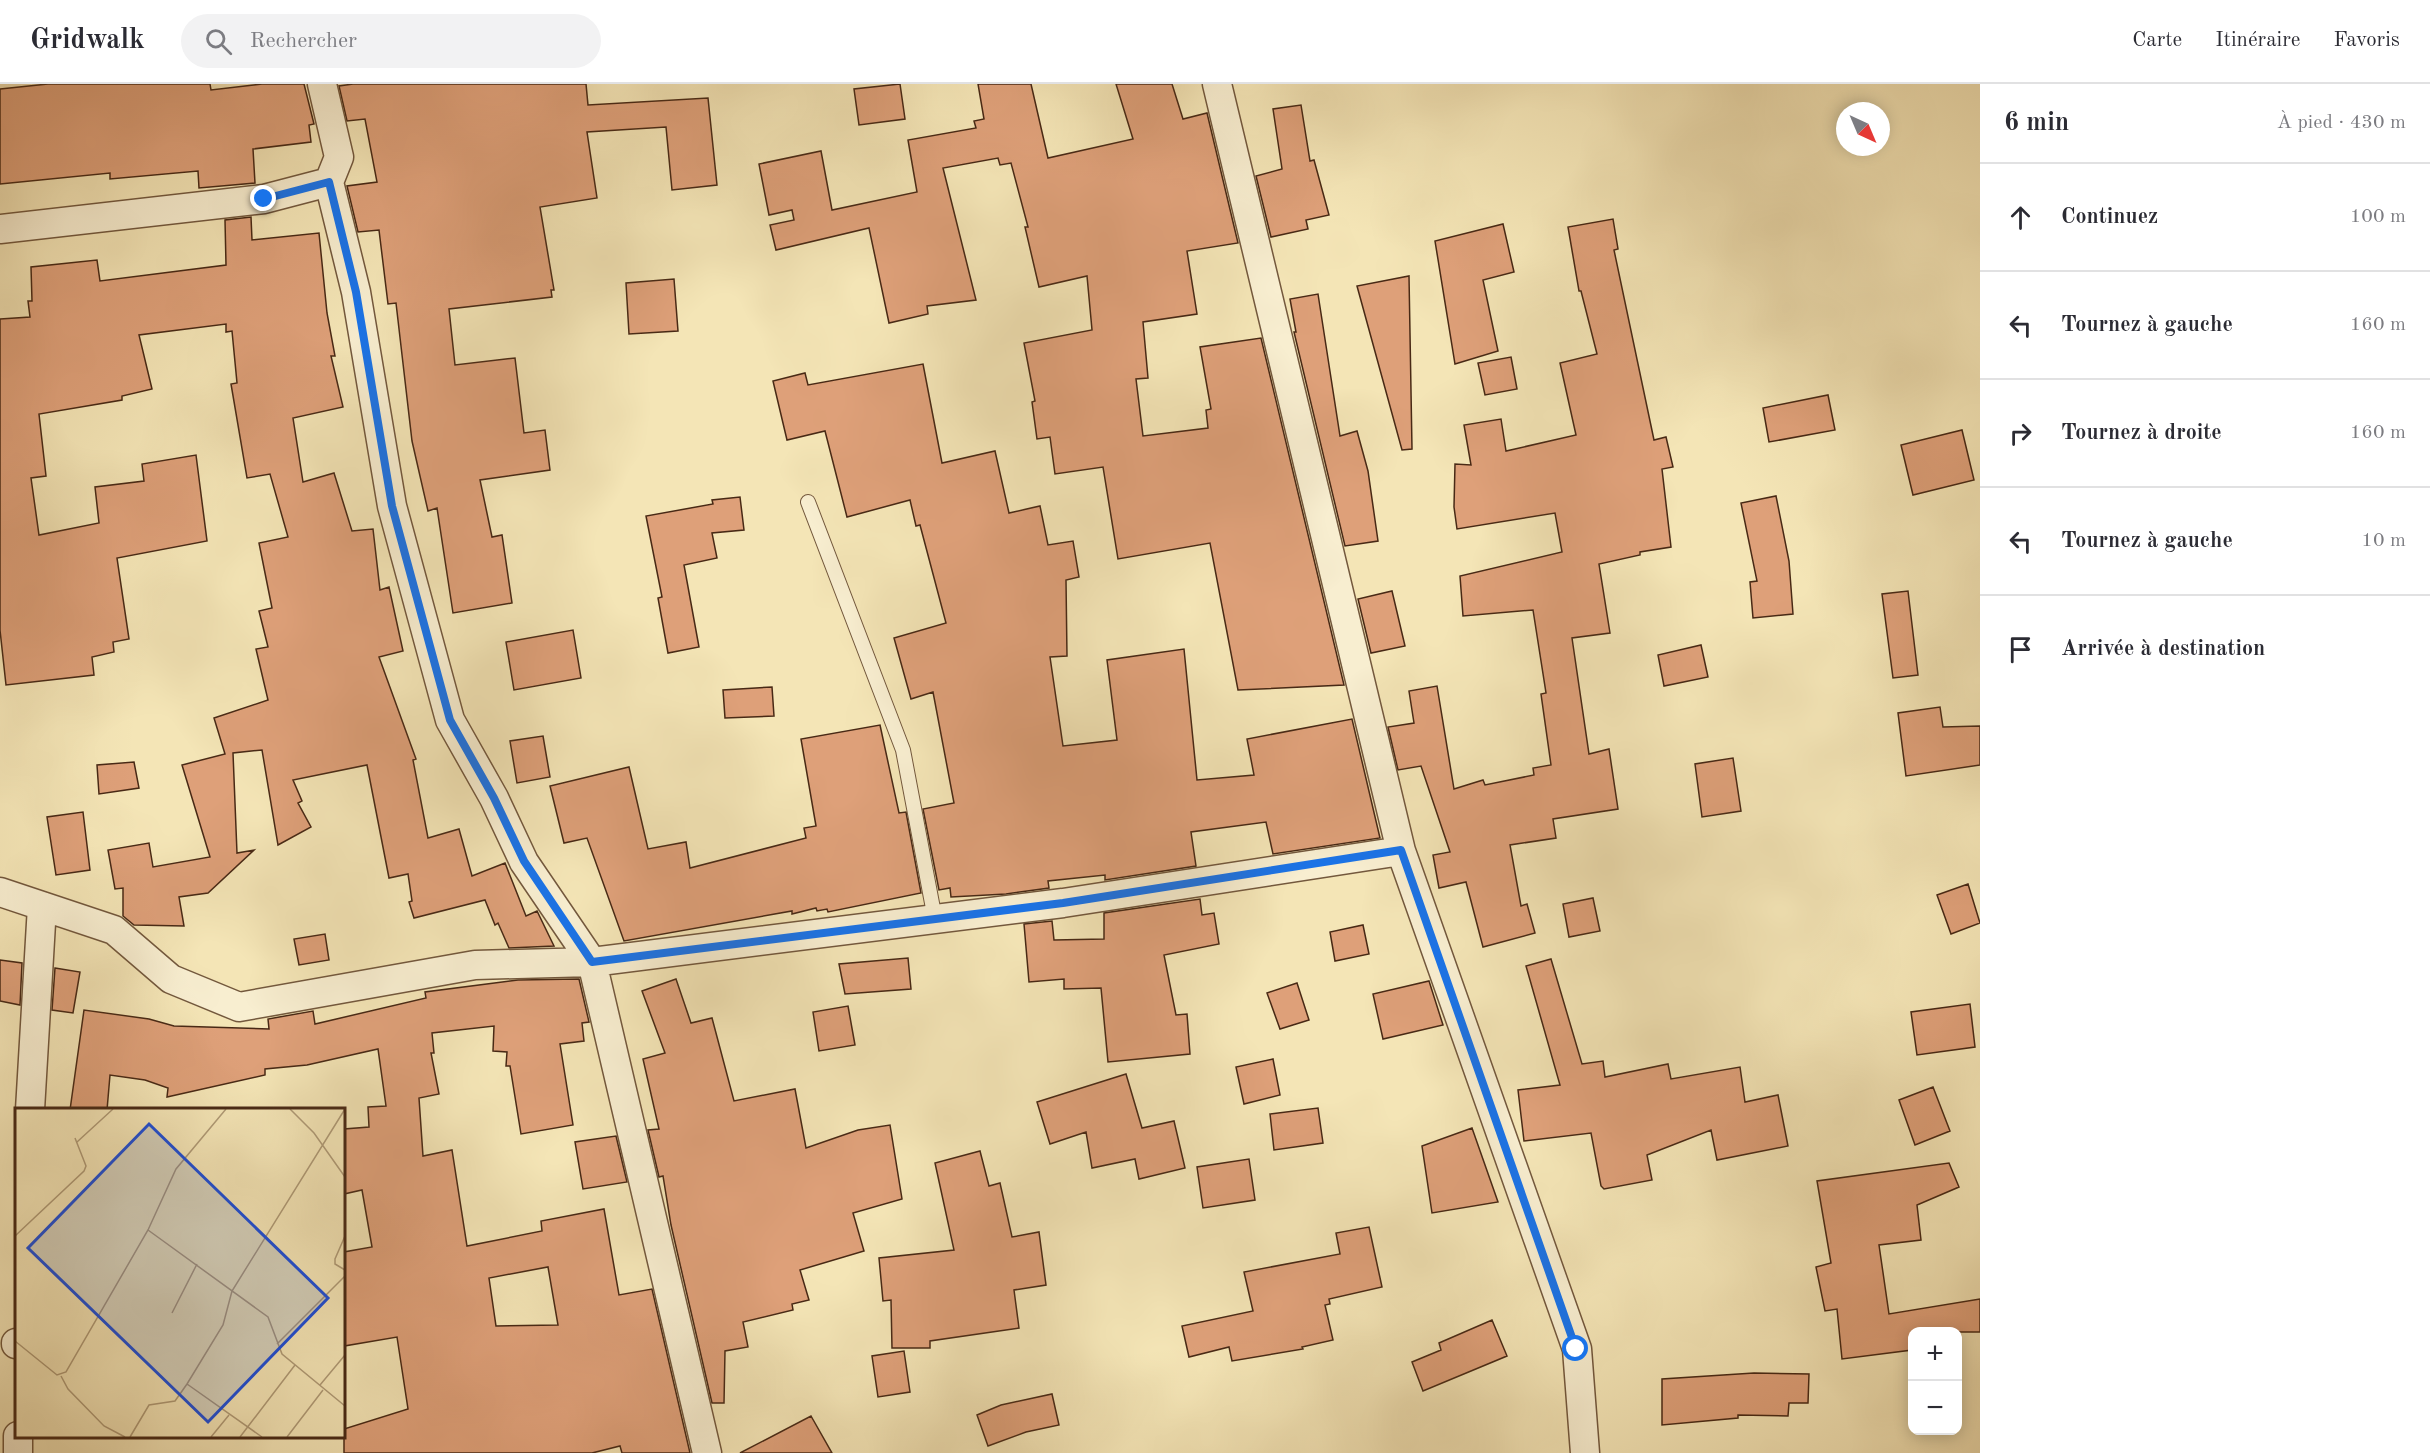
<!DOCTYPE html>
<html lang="fr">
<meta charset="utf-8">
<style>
:root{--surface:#fff;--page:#f2f2f3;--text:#2b2b33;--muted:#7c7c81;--line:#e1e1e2}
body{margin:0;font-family:"Old Standard TT",serif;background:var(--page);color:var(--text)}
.controls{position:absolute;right:18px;bottom:18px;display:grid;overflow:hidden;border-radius:12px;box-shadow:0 3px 15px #0003}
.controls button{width:54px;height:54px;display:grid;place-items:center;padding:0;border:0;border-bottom:2px solid var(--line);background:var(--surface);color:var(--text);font:30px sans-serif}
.compass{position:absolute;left:1836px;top:18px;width:54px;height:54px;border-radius:50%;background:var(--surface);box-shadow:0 3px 15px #0003;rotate:136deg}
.stop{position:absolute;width:18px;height:18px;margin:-14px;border:4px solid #1a73e8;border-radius:50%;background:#fff}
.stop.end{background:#1a73e8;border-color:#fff;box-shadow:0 2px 6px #0008}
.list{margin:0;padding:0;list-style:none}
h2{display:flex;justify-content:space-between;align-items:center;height:78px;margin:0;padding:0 24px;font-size:26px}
h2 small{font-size:20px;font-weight:400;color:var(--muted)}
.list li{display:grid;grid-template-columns:39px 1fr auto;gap:18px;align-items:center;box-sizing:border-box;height:108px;padding:0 24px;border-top:2px solid var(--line)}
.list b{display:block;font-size:22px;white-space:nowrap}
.list em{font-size:20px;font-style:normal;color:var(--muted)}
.icon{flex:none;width:33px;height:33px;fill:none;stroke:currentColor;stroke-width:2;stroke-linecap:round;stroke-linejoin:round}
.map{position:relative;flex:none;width:1980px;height:1369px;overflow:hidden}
header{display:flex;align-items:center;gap:36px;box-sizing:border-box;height:84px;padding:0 30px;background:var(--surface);border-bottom:2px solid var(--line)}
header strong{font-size:28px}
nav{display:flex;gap:33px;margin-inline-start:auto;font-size:21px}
.search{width:420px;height:54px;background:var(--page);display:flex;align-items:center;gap:15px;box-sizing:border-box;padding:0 21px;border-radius:33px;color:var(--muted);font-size:22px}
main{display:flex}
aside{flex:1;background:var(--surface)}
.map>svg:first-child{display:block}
.building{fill:#dea079;stroke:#482915;stroke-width:1.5;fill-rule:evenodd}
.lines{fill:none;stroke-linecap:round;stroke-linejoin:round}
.lane-casing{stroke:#73583d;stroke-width:16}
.street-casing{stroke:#73583d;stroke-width:31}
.lane{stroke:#f8eed0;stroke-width:14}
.street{stroke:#f8eed0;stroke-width:28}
.route{stroke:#1a73e8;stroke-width:8}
.inset-road{fill:none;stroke:#af9a76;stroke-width:1.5}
.view{fill:#1d4ed8;fill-opacity:0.15;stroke:#1d4ed8;stroke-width:3}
.inset-edge{fill:none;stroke:#482915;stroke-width:3}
</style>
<header>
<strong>Gridwalk</strong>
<div class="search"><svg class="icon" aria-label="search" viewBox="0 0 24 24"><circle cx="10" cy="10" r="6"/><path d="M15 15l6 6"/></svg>Rechercher</div>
<nav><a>Carte</a><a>Itinéraire</a><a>Favoris</a></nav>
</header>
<main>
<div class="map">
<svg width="1980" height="1369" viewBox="0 0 1980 1369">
<rect width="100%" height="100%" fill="#f4e5b6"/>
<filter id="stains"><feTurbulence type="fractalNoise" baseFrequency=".00333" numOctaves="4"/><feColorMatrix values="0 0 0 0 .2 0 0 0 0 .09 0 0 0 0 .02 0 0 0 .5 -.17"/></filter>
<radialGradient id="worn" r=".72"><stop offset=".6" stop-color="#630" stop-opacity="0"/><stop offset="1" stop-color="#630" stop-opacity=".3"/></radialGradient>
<path class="building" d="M48,0h162l1,6 51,-6h42l10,40 -5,1 2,17 -58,7 2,34 -56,5 -1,-17 -88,8v-6l-110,11v-95z
M353,0h233l2,21 120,-7 9,87 -45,5 -6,-63 -79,5 10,66 -57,9 14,83h-3l1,7 -103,12 6,56 60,-7 9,75 21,-3 5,40 -70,10 12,57 10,-2 10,68 -59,10 -16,-105 -9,3 -16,-70 -16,-138 -8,1 -9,-74 -21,2 -11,-46 30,-4 -12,-63 -18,2 -8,-35z
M900,0l5,35 -46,6 -5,-36z
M978,0h53l17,74 85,-19 -17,-55h56l11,35 24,-6 31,130 -51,8 10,63 -54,8 5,56 -12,1 7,57 65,-8 -2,-18 5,-1 -11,-62 61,-9 83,347 -106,5 -28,-147 -92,16 -15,-92 -48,7 -5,-37 -13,2 -5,-37 3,-1 -11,-58 68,-13 -5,-54 -48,11 -14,-60h3l-17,-64 -11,2 -2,-7 -55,10 33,132 -49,6 1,8 -39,9 -20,-95 -93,22 -6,-25 24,-5 -2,-10 -23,5 -10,-51 62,-13 11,59 85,-18 -9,-52 68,-12 -2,-7 10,-2z
M1301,21l9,56 4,-1 15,55 -23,5 2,9 -37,8 -15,-61 26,-7 -9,-60z
M251,133l1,23 67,-7 8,80 8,43h-4l12,51 -50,11 10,64 31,-9 18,58 21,-2 7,61 9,-3 14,64 -24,6 37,102 -3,1 15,78 31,-9 13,47 33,-13 21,53 11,-5 17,35 -45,2 -11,-25 -3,2 -10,-25 -71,18 -5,-16 3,-1 -4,-27 -19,4 -22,-113 -74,15 9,21 -4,2 13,24 -33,18 -16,-95 -29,3 4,100 17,-3 -46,43 -29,4 5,29 -50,-1 -11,-9v-28l-8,1 -7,-39 41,-7 4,24 57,-10 -28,-92 43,-11 -11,-36 54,-18 -12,-51 12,-2 -9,-36 13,-3 -13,-65 29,-6 -18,-63 -23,4 -16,-94 6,-1 -5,-52 -6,1v-8l-87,11 13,54 -30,7v4l-83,14 7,62 -15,2 8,57 60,-12 -4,-36 49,-6 -2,-17 54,-9 11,86 -90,17 12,81 -16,3 1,10 -22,5 2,18 -88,10 -6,-55v-311l30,-2 -2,-16h4l-1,-34 66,-7 3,21 126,-16 -1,-45z
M1613,135l5,30 -4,1 40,190 12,-3 7,30 -11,2 9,78 -31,5v3l-41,9 11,69 -38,5 17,116 20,-5 9,60 -65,10 3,19 -46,7 11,61 6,-2 8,29 -52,14 -17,-65 -27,6 -6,-33 17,-3 -29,-86 -23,4 -10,-43 26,-4 -5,-32 28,-5 17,103 29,-9 2,5 49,-10 -1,-7 18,-3 -10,-71 5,-1 -13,-83 -70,6 -3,-40 102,-24 -7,-39 -98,16 -3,-22 1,-43 16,1 -7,-40 37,-6 5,32 70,-16 -16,-72 37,-9 -16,-63h-2l-11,-64z
M1503,140l11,48 -31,8 15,71 -43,13 -20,-123z
M1409,192l3,173 -10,1 -45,-164z
M674,195l4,52 -49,3 -3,-51z
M1318,210l22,142 17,-5 11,40 10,70 -33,5 -51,-214h2l-6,-33z
M1511,273l6,32 -32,6 -7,-32z
M923,280l19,99 53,-12 14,62 31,-7 8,39 25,-4 6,36 -13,3 1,76 -17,1 13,89 54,-6 -10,-80 77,-11 13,131 57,-5 -7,-36 105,-20 28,119 -107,16 -7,-32 -75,10 5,34 -91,14v-5l-57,6 1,7 -43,6 -55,3 -1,-9 -11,2 -16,-81 31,-6 -21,-111 -22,7 -17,-61 52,-15 -26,-98 -4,1 -6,-26 -63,17 -22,-86 -38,9 -14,-59 32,-8 3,12z
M1828,311l7,35 -66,12 -6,-34z
M1962,346l12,50 -61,15 -12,-50z
M1776,412l13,65 4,53 -40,4 -3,-36 7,-1 -16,-78z
M740,413l4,33 -32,3 5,25 -33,7 15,82 -31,6 -10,-55 4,-1 -16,-81 67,-12 -1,-4z
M1392,507l13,55 -34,7 -13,-54z
M1908,507l10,84 -25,3 -11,-84z
M573,546l8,48 -67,12 -8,-48z
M1701,561l7,32 -44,9 -6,-31z
M772,603l2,29 -49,2 -2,-28z
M1940,623l3,20 37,-1v39l-74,11 -8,-63z
M880,641l19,88 7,-1 15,81 -93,19 -1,-3 -10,2 -1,-3 -24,6v-3l-168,30 -37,-103 -23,5 -14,-57 79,-19 19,82 38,-7 4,26 116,-30 -2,-10 12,-2 -15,-87z
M543,652l7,41 -33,6 -7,-42z
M1733,674l8,53 -39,6 -7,-53z
M134,678l5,26 -40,6 -2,-29z
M83,728l7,58 -34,5 -9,-58z
M1968,800l12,39 -29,11 -14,-39z
M1593,814l7,33 -31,6 -6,-33z
M1200,815l2,16 12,-2 5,31 -55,11 12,60 11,-1 3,40 -82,8 -7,-74 -37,1v-10l-35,3 -5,-58 28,-3 2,19 50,-1v-26z
M1363,841l6,29 -34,7 -5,-29z
M325,850l4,26 -30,5 -5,-26z
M908,874l3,31 -66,5 -6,-30z
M1551,875l31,105 21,-3 2,16 63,-13 3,15 69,-12 5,35 33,-7 10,51 -71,14 -6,-30 -64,25 5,25 -48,9 -3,-3 -10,-53 -67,8 -6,-51 42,-5 -34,-119z
M0,876l22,3 -2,42 -20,-4z
M55,884l25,4 -7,41 -21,-3z
M579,895l10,43 -7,1 2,18 -24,3 13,81 -52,9 -11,-68h-4l1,-14 -14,-1 1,-25 -62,7 2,20h-3l8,41 -20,4 4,58 29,-6 15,96 75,-15 -1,-10 63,-12 15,86 33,-6 38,164h-68l-2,-7 -28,7h-248v-24l64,-20 -11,-72 -53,9v-94l28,-5 -10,-57 -18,4v-65l25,-2 -1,-20 18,-1 -8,-57 -71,16 -42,4v6l-98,22 1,-9 -23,-8 -35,-5 -3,35h-37l14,-100 65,9 25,7 95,3 -1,-10 45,-8 2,13 111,-26 -1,-6 93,-12zM548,1183l10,58 -62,1 -7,-48z
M676,895l15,44 21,-5 22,83 61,-12 11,59 52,-18 32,-5 12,74 -49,14 11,38 -64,19 9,30 -17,4 1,6 -50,12 5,25 -23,4 -1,52h-12l-41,-178 -8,-49 -4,1 -11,-47 11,-1 -16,-70 22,-6 -23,-62z
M1429,897l14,44 -60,14 -10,-45z
M1297,899l12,37 -29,9 -13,-36z
M1970,920l5,43 -58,8 -6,-43z
M848,922l7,39 -36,6 -6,-39z
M1273,975l7,36 -36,9 -8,-37z
M1126,990l16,54 32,-7 11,47 -46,11 -4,-20 -43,9 -6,-36 -36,12 -13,-42z
M1933,1003l17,44 -35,14 -16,-45z
M1318,1024l5,35 -49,7 -4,-36z
M1472,1044l26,74 -66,11 -10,-67z
M616,1052l11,46 -44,7 -8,-47z
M980,1067l9,35 11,-3 12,54 27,-5 7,53 -32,5 5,38 -89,13v7h-38l-1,-48 -8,1 -4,-43 75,-8 -19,-87z
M1249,1075l6,41 -52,8 -6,-41z
M1949,1079l10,24 -42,18 4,35 -42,5 10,69 91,-15v33h-68v18l-70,9 -5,-50 -12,2 -9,-44 15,-4 -14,-82z
M1369,1143l13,60 -53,12 1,5 -5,1 8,35 -31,7 1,2 -71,12 -3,-14 -40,10 -7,-31 71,-15 -9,-39 96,-18 -4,-21z
M1492,1236l15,36 -84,35 -11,-29 29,-12 -2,-7z
M904,1267l6,41 -32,5 -6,-41z
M1754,1289l55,1 -1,29h-19l-1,13 -50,-1v3l-76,7v-46z
M1052,1310l7,31 -33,7 -38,14 -11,-31 24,-10z
M811,1332l21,37h-92z"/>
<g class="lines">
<g class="lane-casing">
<path id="lane" d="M808,418l95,248 32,169"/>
</g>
<g class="street-casing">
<path id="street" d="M322,0l17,73 -10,25 27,110 36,214 58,214 44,78 30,64 68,100 115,491
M1217,0l184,767 176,498 8,104
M0,145l264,-30 65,-17
M0,808l114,38 57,49 68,28 236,-42 117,-3 471,-59 338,-52
M30,1026l12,-204
M16,1259v1
M18,1352v17"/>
</g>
<use href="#lane" class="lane"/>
<use href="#street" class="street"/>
</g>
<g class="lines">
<path class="route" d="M264,115l65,-17 27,110 36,214 58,214 44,78 30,63 68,101 471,-59 338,-53 175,499"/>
</g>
<g transform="translate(15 1024)">
<rect width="330" height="330" fill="#f4e5b6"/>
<path class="inset-road" d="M275,1l24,24 31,44M62,34l36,-33M133,122l120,87 14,37 63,52M0,128l69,-65 2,-5 -11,-28M330,128l-10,23v5l10,6M157,205l25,-49M0,233l42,34 9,-3 82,-142 28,-61 50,-60M262,236l68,-68M46,268l7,13 36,37 21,11M172,276l75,53M305,277l25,-30M115,329l19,-32 26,-4 12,-17 36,-59 9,-34 113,-182M196,329l18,-22M225,329l55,-72M272,329l36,-47"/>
<path class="view" d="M134,16l179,174 -120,124 -180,-174z"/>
<rect width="330" height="330" class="inset-edge"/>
</g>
<rect width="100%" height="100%" filter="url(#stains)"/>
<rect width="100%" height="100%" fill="url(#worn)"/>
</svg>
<div class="controls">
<button>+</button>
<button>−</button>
</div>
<svg class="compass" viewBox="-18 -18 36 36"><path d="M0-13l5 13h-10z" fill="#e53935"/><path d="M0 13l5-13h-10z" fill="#7c7c81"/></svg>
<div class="stop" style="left:1576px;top:1265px"></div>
<div class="stop end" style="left:264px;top:115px"></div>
</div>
<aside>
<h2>6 min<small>À pied · 430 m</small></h2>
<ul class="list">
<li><svg class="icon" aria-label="ahead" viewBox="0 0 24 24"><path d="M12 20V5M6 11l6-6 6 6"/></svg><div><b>Continuez</b></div><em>100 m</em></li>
<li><svg class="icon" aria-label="left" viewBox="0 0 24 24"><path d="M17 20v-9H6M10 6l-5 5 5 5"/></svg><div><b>Tournez à gauche</b></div><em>160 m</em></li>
<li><svg class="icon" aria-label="right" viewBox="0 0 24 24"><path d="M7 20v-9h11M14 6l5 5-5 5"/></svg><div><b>Tournez à droite</b></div><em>160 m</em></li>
<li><svg class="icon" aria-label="left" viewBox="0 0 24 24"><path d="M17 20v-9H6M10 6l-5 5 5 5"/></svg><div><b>Tournez à gauche</b></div><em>10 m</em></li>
<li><svg class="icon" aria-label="arrive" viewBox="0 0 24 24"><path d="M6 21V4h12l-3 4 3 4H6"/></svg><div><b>Arrivée à destination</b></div></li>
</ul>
</aside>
</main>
